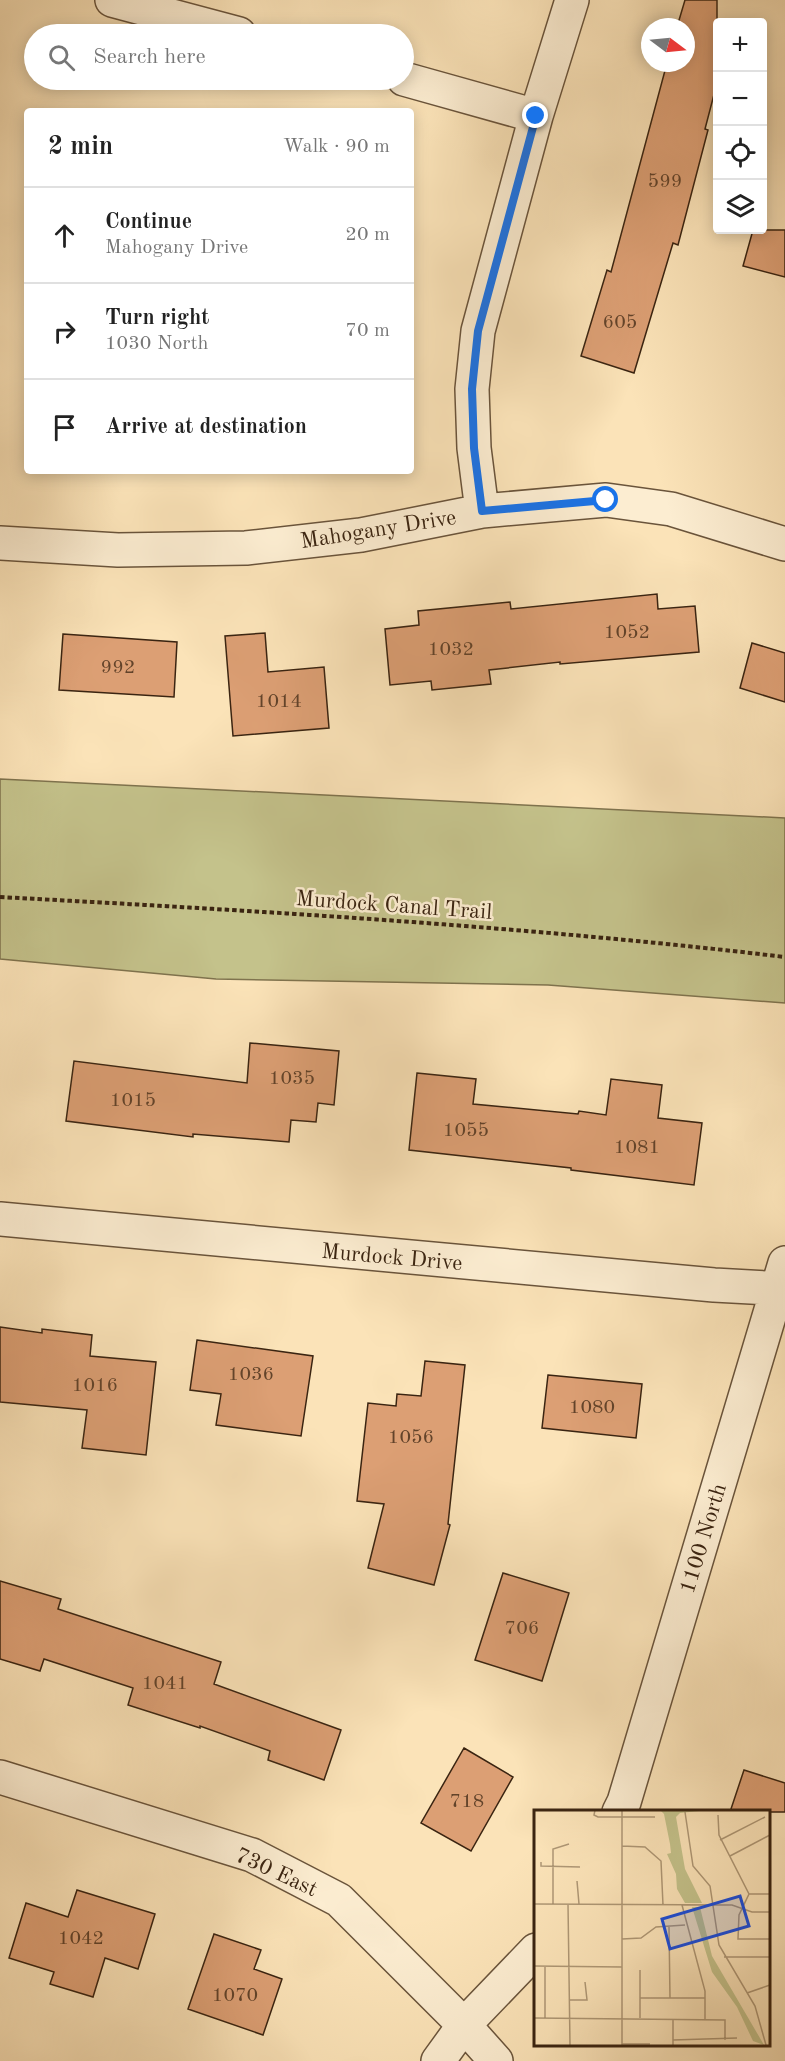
<!DOCTYPE html>
<meta charset="utf-8">
<style>
:root{--surface:#fff;--page:#f6f6f6;--text:#222;--muted:#767676;--line:#e0e0e0}
body{margin:0;font-family:"Old Standard TT",serif;background:var(--page);color:var(--text)}
.controls{position:absolute;right:18px;top:18px;display:grid;overflow:hidden;border-radius:6px;box-shadow:0 3px 15px #0003}
.controls button{width:54px;height:54px;display:grid;place-items:center;padding:0;border:0;border-bottom:2px solid var(--line);background:var(--surface);color:var(--text);font:30px sans-serif}
.compass{position:absolute;left:641px;top:18px;width:54px;height:54px;border-radius:50%;background:var(--surface);box-shadow:0 3px 15px #0003;rotate:106deg}
.stop{position:absolute;width:18px;height:18px;margin:-14px;border:4px solid #1a73e8;border-radius:50%;background:#fff}
.stop.end{background:#1a73e8;border-color:#fff;box-shadow:0 2px 6px #0008}
.list{margin:0;padding:0;list-style:none}
h2{display:flex;justify-content:space-between;align-items:center;height:78px;margin:0;padding:0 24px;font-size:26px}
h2 small{font-size:20px;font-weight:400;color:var(--muted)}
.list li{display:grid;grid-template-columns:39px 1fr auto;gap:18px;align-items:center;box-sizing:border-box;height:96px;padding:0 24px;border-top:2px solid var(--line)}
.list b{display:block;font-size:22px;white-space:nowrap}
.list p{margin:0;font-size:20px;white-space:nowrap;color:var(--muted)}
.list em{font-size:20px;font-style:normal;color:var(--muted)}
.icon{flex:none;width:33px;height:33px;fill:none;stroke:currentColor;stroke-width:2;stroke-linecap:round;stroke-linejoin:round}
.map{position:relative;flex:none;width:785px;height:2061px;overflow:hidden}
.search{position:absolute;background:var(--surface);box-shadow:0 3px 15px #0003;left:24px;top:24px;width:390px;height:66px;display:flex;align-items:center;gap:15px;box-sizing:border-box;padding:0 21px;border-radius:33px;color:var(--muted);font-size:22px}
.panel{position:absolute;background:var(--surface);box-shadow:0 3px 15px #0003;left:24px;top:108px;width:390px;height:366px;border-radius:6px}
.map>svg:first-child{display:block}
.green{fill:#c4c28b;stroke:#7f734e;stroke-width:1.5}
.building{fill:#dc9f74;stroke:#3a2411;stroke-width:1.5}
.lines{fill:none;stroke-linecap:round;stroke-linejoin:round}
.minor-casing{stroke:#6a543b;stroke-width:36}
.path{stroke:#3a2411;stroke-width:4;stroke-dasharray:4.5 3;stroke-linecap:butt}
.minor{stroke:#fcedd1;stroke-width:33}
.route{stroke:#1a73e8;stroke-width:8}
.labels{text-anchor:middle;stroke-width:5;stroke-linejoin:round;paint-order:stroke}
.number-label{font-size:20px;fill:#62432a}
.street-label{font-size:22px;fill:#3a2411;stroke:#fcedd1}
.inset-road{fill:none;stroke:#ae9775;stroke-width:1.5}
.view{fill:#1d4ed8;fill-opacity:0.15;stroke:#1d4ed8;stroke-width:3}
.inset-edge{fill:none;stroke:#3a2411;stroke-width:3}
</style>
<div class="map">
<svg width="785" height="2061" viewBox="0 0 785 2061">
<rect width="100%" height="100%" fill="#fbe3b8"/>
<filter id="stains"><feTurbulence type="fractalNoise" baseFrequency=".00333" numOctaves="4"/><feColorMatrix values="0 0 0 0 .2 0 0 0 0 .09 0 0 0 0 .02 0 0 0 .5 -.17"/></filter>
<radialGradient id="worn" r=".72"><stop offset=".6" stop-color="#630" stop-opacity="0"/><stop offset="1" stop-color="#630" stop-opacity=".3"/></radialGradient>
<path class="green" d="M0,779l785,39v185l-237,-18 -332,-6 -216,-20z"/>
<path class="building" d="M685,0h32v83l-12,46 3,1 -30,115 -5,-2 -39,130 -53,-17 26,-86 4,2 56,-209h19v-36h-9z
M753,230h32v47l-42,-11z
M657,594l1,15 37,-3 4,46 -139,12v-2l-71,8 2,14 -59,6 -1,-9 -41,4 -5,-56 34,-4 -1,-14 92,-9 1,7z
M265,633l3,39 56,-5 5,61 -96,8 -8,-100z
M63,634l114,8 -3,55 -115,-7z
M752,643l33,10v49l-45,-14z
M250,1043l89,8 -5,54 -16,-2 -2,19 -25,-2 -2,22 -96,-8v3l-127,-16 8,-60 173,22z
M417,1073l59,6 -3,25 105,10 1,-3 27,4 5,-36 51,6 -4,33 44,5 -8,62 -123,-15v-2l-162,-18z
M0,1327l42,6v-4l50,6 -2,21 66,6 -10,93 -64,-7 5,-38 -87,-8z
M197,1340l116,16 -12,80 -85,-11 5,-31 -31,-4z
M425,1361l40,4 -17,159 2,1 -16,60 -66,-17 16,-64 -27,-3 11,-98 28,3 1,-12 24,2z
M548,1375l94,9 -6,54 -94,-10z
M503,1573l66,20 -27,88 -67,-21z
M0,1581l61,18 -3,10 163,53 -7,22 127,46 -17,50 -56,-20 2,-9 -70,-25v2l-72,-23 5,-17 -89,-29 -4,12 -40,-12z
M464,1748l49,29 -42,74 -50,-28z
M744,1770l41,13v29h-55z
M77,1890l78,24 -17,55 -33,-11 -12,39 -43,-13 4,-12 -45,-14 17,-55 42,14z
M214,1934l47,16 -7,19 28,10 -19,56 -75,-26z"/>
<g class="lines">
<g class="minor-casing">
<path id="minor" d="M112,0l127,34
M404,79l132,37
M482,511l-8,-63 -2,-59 6,-58 58,-215 36,-116
M0,543l118,7 128,-2 115,-13 121,-24 124,-11 65,9 114,35
M0,1219l714,66 71,4
M0,1777l252,78 87,45 125,125 32,36
M619,1812l5,-10 161,-539
M438,2061l26,-36 72,-75"/>
</g>
<path class="path" d="M0,897c262,14 524,29 785,60"/>
<use href="#minor" class="minor"/>
</g>
<g class="lines">
<path class="route" d="M536,116l-58,215 -6,58 2,59 8,63 124,-11"/>
</g>
<g class="labels">
<g class="number-label">
<text x="665" y="187">599</text>
<text x="620" y="328">605</text>
<text x="627" y="638">1052</text>
<text x="451" y="655">1032</text>
<text x="118" y="673">992</text>
<text x="279" y="707">1014</text>
<text x="292" y="1084">1035</text>
<text x="133" y="1106">1015</text>
<text x="466" y="1136">1055</text>
<text x="637" y="1153">1081</text>
<text x="251" y="1380">1036</text>
<text x="95" y="1391">1016</text>
<text x="592" y="1413">1080</text>
<text x="411" y="1443">1056</text>
<text x="522" y="1634">706</text>
<text x="165" y="1689">1041</text>
<text x="467" y="1807">718</text>
<text x="81" y="1944">1042</text>
<text x="235" y="2001">1070</text>
</g>
<g class="street-label">
<text transform="translate(378 528) rotate(-9)" y="8">Mahogany Drive</text>
<text transform="translate(394 904) rotate(4)" y="8">Murdock Canal Trail</text>
<text transform="translate(392 1256) rotate(5)" y="8">Murdock Drive</text>
<text transform="translate(702 1538) rotate(-73)" y="8">1100 North</text>
<text transform="translate(277 1871) rotate(25)" y="8">730 East</text>
</g>
</g>
<g transform="translate(534 1810)">
<rect width="236" height="236" fill="#fbe3b8"/>
<path d="M126,0h48l-28,3 -4,4 9,52 17,34h-17l-8,-14 -1,-15 -9,-20 4,-1 -1,-9 -6,-30zM158,97h8l12,49 52,89 -11,-4 -16,-34 -25,-35z" fill="#c4c28b"/>
<path class="inset-road" d="M61,0l-1,5 4,2h57M88,0v235M151,2l8,54 17,20 9,59 36,61 11,39M184,5l1,20 30,59 -10,21 -1,24h32M186,30l45,-23M88,36l23,1 16,14 2,44M196,46l40,-21M7,52v4l39,1M43,71l2,23M215,84h21M0,94l198,1 20,7h18M19,94v-55l16,-5M34,94l2,141M148,95l23,86v28M135,117l1,71M88,129l19,-1 15,-11 29,-2M190,147h46M0,156l88,1M106,160v48M213,183l23,-8M106,188h65M36,190h17l-2,-18M0,208l191,2v20M11,208v-52M139,209v26M139,230l64,-2M88,234h28"/>
<path class="view" d="M206,86l9,30 -79,23 -8,-30z"/>
<rect width="236" height="236" class="inset-edge"/>
</g>
<rect width="100%" height="100%" filter="url(#stains)"/>
<rect width="100%" height="100%" fill="url(#worn)"/>
</svg>
<div class="controls">
<button>+</button>
<button>−</button>
<button><svg class="icon" aria-label="locate" viewBox="0 0 24 24"><circle cx="12" cy="12" r="6"/><path d="M12 2v4M12 18v4M2 12h4M18 12h4"/></svg></button>
<button><svg class="icon" aria-label="layers" viewBox="0 0 24 24"><path d="M12 4l9 5-9 5-9-5zM3 14l9 5 9-5"/></svg></button>
</div>
<svg class="compass" viewBox="-18 -18 36 36"><path d="M0-13l5 13h-10z" fill="#e53935"/><path d="M0 13l5-13h-10z" fill="#767676"/></svg>
<div class="stop" style="left:606px;top:500px"></div>
<div class="stop end" style="left:536px;top:116px"></div>
<div class="search"><svg class="icon" aria-label="search" viewBox="0 0 24 24"><circle cx="10" cy="10" r="6"/><path d="M15 15l6 6"/></svg>Search here</div>
<section class="panel">
<h2>2 min<small>Walk · 90 m</small></h2>
<ul class="list">
<li><svg class="icon" aria-label="ahead" viewBox="0 0 24 24"><path d="M12 20V5M6 11l6-6 6 6"/></svg><div><b>Continue</b><p>Mahogany Drive</p></div><em>20 m</em></li>
<li><svg class="icon" aria-label="right" viewBox="0 0 24 24"><path d="M7 20v-9h11M14 6l5 5-5 5"/></svg><div><b>Turn right</b><p>1030 North</p></div><em>70 m</em></li>
<li><svg class="icon" aria-label="arrive" viewBox="0 0 24 24"><path d="M6 21V4h12l-3 4 3 4H6"/></svg><div><b>Arrive at destination</b></div></li>
</ul>
</section>
</div>
